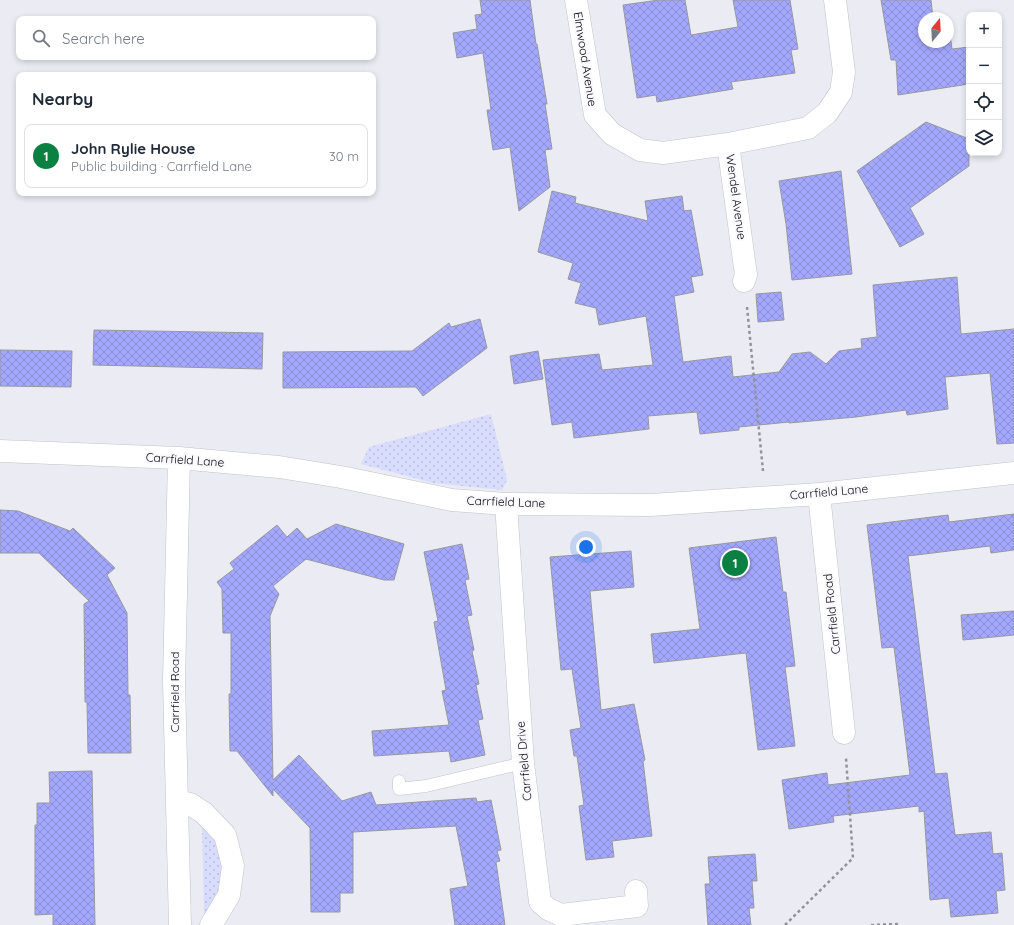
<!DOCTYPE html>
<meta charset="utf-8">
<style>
:root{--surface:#fff;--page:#f2f2f3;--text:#1f2937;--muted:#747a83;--line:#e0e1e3;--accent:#0b8043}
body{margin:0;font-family:Quicksand,sans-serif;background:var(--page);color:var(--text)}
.controls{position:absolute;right:12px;top:12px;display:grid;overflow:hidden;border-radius:8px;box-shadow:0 2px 6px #0003}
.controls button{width:36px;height:36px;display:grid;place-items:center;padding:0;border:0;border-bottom:1px solid var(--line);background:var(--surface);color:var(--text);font:20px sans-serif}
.compass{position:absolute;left:918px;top:12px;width:36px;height:36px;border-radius:50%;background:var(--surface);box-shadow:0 2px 6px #0003;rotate:18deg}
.you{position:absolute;left:586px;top:547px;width:14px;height:14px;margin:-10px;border:3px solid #fff;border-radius:50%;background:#1a73e8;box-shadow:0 0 0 6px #1a73e833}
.badge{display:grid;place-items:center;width:26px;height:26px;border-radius:50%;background:var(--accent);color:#fff;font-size:13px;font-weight:700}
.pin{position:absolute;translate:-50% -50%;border:2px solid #fff;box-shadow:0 1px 4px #0006}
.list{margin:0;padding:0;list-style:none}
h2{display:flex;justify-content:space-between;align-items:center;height:52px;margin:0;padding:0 16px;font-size:17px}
h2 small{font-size:13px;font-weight:400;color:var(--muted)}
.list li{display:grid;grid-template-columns:26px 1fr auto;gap:12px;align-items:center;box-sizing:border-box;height:64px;margin:0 8px 8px;padding:0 8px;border:1px solid var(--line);border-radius:8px}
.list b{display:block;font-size:15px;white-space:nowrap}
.list p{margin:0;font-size:13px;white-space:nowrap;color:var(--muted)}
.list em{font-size:13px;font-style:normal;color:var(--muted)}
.icon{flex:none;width:22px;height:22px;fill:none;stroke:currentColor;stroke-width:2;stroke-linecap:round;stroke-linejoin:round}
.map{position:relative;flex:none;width:1014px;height:925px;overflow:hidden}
.search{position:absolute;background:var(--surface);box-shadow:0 2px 6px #0003;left:16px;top:16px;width:360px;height:44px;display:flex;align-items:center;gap:10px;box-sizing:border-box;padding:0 14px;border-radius:8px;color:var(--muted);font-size:15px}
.panel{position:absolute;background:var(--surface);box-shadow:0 2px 6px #0003;left:16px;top:72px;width:360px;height:124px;border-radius:8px}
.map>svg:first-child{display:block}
.grass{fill:url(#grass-dots)}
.building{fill:url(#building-cross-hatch);stroke:#97989f}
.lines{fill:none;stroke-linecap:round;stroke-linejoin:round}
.service-casing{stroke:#c1c2c9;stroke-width:13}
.minor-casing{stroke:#c1c2c9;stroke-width:23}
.path{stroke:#929298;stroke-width:2.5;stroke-dasharray:3 3;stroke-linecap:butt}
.service{stroke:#fff;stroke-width:12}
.minor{stroke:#fff;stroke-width:22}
.labels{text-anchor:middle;stroke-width:4;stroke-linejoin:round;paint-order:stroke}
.street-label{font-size:12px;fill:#0b0b0e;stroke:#f9f9fe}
</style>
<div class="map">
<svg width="1014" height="925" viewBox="0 0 1014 925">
<defs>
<pattern id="grass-dots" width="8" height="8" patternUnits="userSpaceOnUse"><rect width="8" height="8" fill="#d8dcfd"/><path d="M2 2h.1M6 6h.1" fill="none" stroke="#b8bbd8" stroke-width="1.8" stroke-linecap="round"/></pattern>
<pattern id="building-cross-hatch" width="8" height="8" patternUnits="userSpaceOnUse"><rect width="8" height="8" fill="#a3a8fd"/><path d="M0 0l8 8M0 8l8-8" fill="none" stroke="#8b8fd8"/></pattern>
</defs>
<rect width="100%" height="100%" fill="#ebecf3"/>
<path class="grass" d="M491,414l16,66 -5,10 -69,-7 -72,-19 8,-17z
M202,823c5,5 13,12 16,19 9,25 3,53 -14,73z"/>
<path class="building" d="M480,0h50l6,44h1l10,60h-2l7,45 -7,1 5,37 -31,24 -9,-64 -17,3 -6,-40h4l-8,-57 -26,5 -4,-25 24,-4 -2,-14 7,-1z
M659,0h26l6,35 47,-8 -5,-27h57l8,49 -7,1 4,23 -64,9 2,7 -76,13 -1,-7 -19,3 -14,-93z
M881,0h50l2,18h-9v24h24v-7l2,-1 2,15 17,-2v37l-71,11 -2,-35h-5z
M926,122l43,17v27l-59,42 14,26 -24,13 -43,-76z
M841,171l11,103 -60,6 -6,-56 -7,-43z
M552,191l24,6 -1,6 73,18 -3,-20 37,-5 2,15 7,-1 12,65 -12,2 3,15 -20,4 9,66 48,-6 2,21 46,-5 13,-18 18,-2 16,12 13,-13 23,-3 -1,-9 16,-2 -4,-52 84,-8 4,57 53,-5v114l-17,1 -7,-71 -45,4 3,32 -41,6 -1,-5 -50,7 -67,6v-1l-50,5v3l-39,4 -3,-22 -49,4 1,13 -75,9 -2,-16 -20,3 -9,-65 56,-6 3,16 51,-5 -7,-49 -47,9 -3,-17 -21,-5 6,-20 -13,-4 5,-16 -35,-11z
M781,292l3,28 -26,2 -2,-28z
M480,319l7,29 -64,48 -7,-9 -133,1v-36l129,-1 37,-28 2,4z
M94,330l169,3 -1,36 -169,-4z
M0,350l72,1 -1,36 -71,-1z
M538,351l5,28 -29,5 -4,-28z
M0,510l18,1 52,20 3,-3 42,40 -8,7 20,38 1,82h2l1,58h-43l-1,-51h-2l-1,-98 5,-3 -50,-48h-39z
M1014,514v36l-23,3 -1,-7 -82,10 27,218 12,-1 8,62 36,-3 2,22 9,-1 3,37 -9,1 2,22 -47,4 -2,-19 -19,2 -6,-89 -5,1v-6l-86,10 1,6 -45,7 -7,-49 45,-7 1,12 82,-10 -16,-128 -12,1 -15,-123 81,-10 1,7z
M336,524l68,20 -10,36h-10l-78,-21 -33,27 6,8 -9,22 3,164 26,-25 43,46 29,-9 5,13 100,-7 1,4 14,-2 10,50 -4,1 3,10 -4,1 9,63h-50l-5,-36 18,-3 -12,-60 -103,6v61h-13v19h-29l-1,-84 -37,-39v7l-36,-45h-7l-1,-57h2v-61h-8l-1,-44 -5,-7 17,-13 -4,-6 47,-38 10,12 10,-9 10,11z
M776,537l7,55h3l9,74 -10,1 10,79 -37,4 -12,-97 -92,10 -3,-29 49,-5 -11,-81z
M462,544l7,35 -4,1 7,35 -5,1 7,34 -2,1 7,33 -3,1 7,34 -5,1 7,35 -34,7 -2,-11 -75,5 -2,-25 77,-6 -7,-34 4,-1 -12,-68 4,-1 -14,-69z
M631,551l3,36 -44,4 11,119 33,-6 11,56 -2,1 9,75 -40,5 2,16 -28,3 -7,-54 5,-1 -7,-49h-3l-4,-26 11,-2 -9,-59 -11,1 -11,-113z
M1014,611v24l-51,5 -2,-25z
M92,771l3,154h-42v-11l-18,1v-90h2v-22h13l-1,-31z
M755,854l2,27h-5l2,27h-5l2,17h-43l-3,-41h5l-2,-27z"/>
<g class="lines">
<g class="service-casing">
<path id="service" d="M399,781v8l27,-3 97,-23"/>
</g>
<g class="minor-casing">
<path id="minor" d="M576,0l19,115 17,19 28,16 23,3 65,-9
M744,281l2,-6 -18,-131 80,-16 19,-15 14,-21 3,-20 -9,-72
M0,451l179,7 100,9 62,10 111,23 54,4 145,1 168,-11 195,-21
M179,458l-5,224 6,243
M819,494l25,239
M506,504l17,259 17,139 8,7 13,6 76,-9 -1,-15
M177,801l13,3 14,9 21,22 8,31 -4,29 -18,30"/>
</g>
<path class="path" d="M747,307l16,164
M785,925l68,-67 -7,-100
M871,925l28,-1 1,1"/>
<use href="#service" class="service"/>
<use href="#minor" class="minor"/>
</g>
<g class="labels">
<g class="street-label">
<text transform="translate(585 59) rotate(81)" y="4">Elmwood Avenue</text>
<text transform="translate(736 197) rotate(82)" y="4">Wendel Avenue</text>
<text transform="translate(185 460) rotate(4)" y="4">Carrfield Lane</text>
<text transform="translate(829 492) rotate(-5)" y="4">Carrfield Lane</text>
<text transform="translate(506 502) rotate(2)" y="4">Carrfield Lane</text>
<text transform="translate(832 614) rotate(-96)" y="4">Carrfield Road</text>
<text transform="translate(175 692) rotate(-90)" y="4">Carrfield Road</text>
<text transform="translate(524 761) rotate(-95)" y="4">Carrfield Drive</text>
</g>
</g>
</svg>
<div class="controls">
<button>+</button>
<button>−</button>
<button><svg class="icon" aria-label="locate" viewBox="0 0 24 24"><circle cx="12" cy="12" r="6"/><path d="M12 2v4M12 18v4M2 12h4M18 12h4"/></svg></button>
<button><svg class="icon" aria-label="layers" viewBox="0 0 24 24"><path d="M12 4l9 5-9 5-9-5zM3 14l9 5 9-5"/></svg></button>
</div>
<svg class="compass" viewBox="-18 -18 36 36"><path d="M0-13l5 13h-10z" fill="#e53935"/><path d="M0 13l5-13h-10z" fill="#747a83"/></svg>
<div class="you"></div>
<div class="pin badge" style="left:735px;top:563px">1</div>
<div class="search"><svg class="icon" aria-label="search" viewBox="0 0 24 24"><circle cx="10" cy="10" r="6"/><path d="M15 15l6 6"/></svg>Search here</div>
<section class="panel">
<h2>Nearby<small></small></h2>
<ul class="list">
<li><span class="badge">1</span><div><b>John Rylie House</b><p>Public building · Carrfield Lane</p></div><em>30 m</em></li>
</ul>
</section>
</div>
